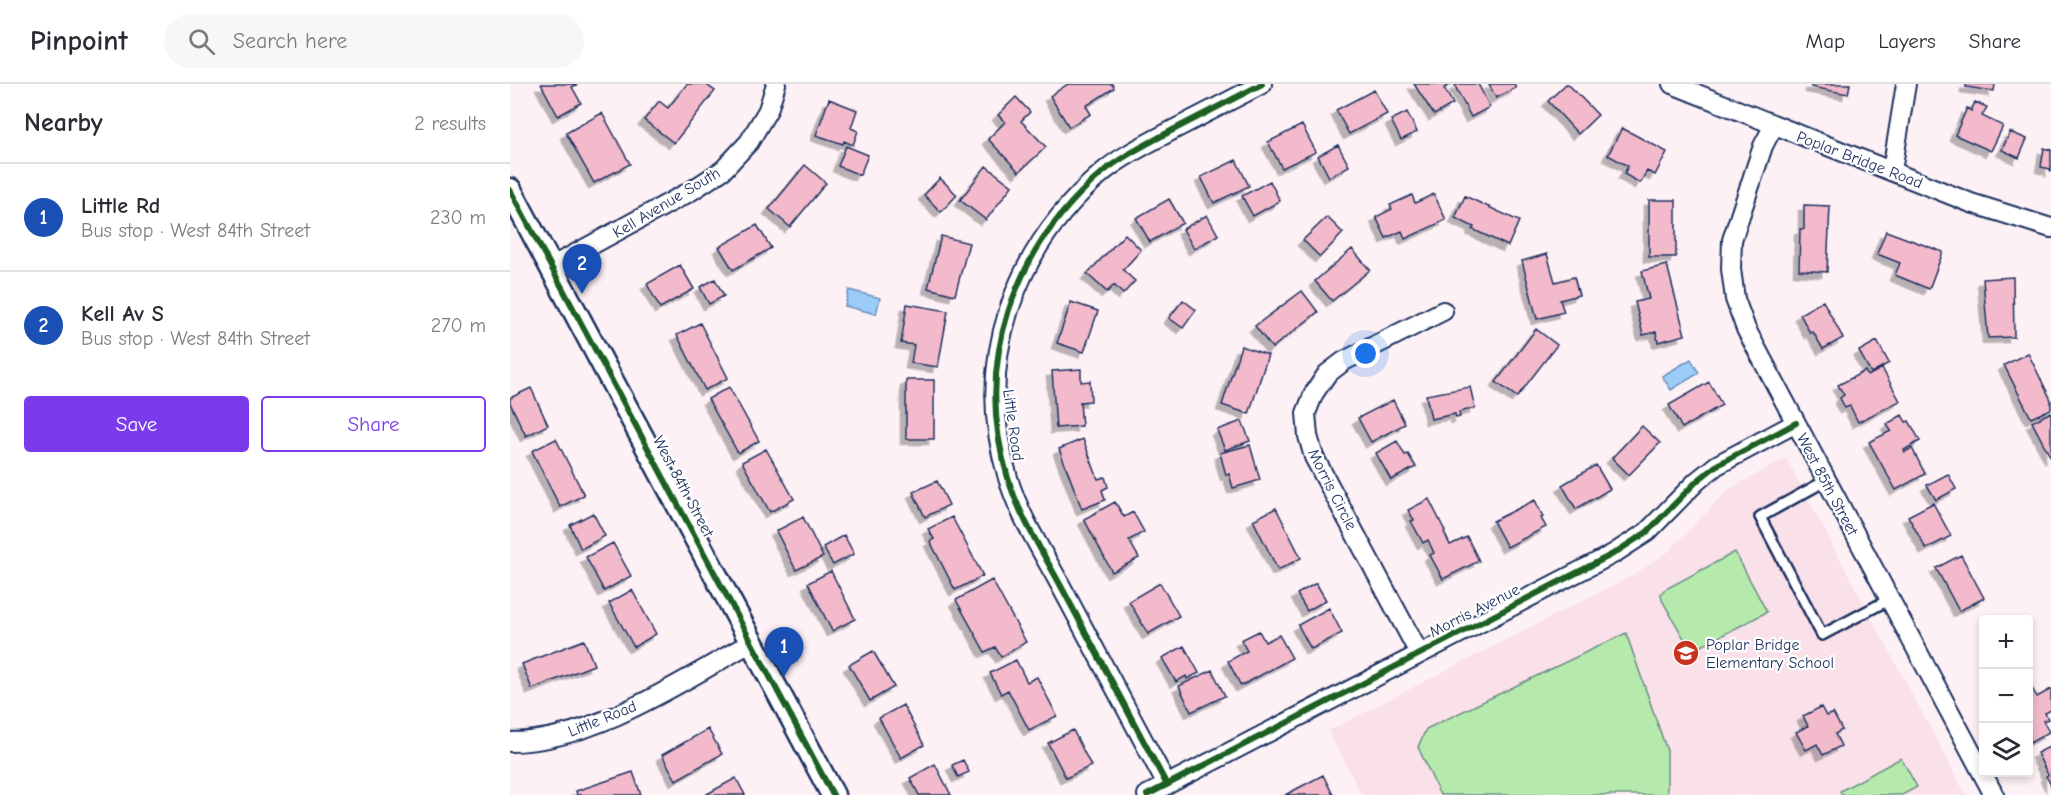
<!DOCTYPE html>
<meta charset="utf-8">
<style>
:root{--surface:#fff;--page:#f7f7f7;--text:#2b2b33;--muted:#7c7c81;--line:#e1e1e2;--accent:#7c3aed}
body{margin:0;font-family:"Comic Neue",sans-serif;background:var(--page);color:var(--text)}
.controls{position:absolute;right:18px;bottom:18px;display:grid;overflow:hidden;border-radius:6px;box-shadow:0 3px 9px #0003}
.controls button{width:54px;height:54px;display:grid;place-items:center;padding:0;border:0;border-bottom:2px solid var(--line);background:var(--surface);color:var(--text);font:30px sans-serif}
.you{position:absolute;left:856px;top:270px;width:21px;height:21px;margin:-15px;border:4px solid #fff;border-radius:50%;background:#1a73e8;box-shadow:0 0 0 9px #1a73e833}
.badge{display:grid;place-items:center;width:39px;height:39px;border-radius:50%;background:var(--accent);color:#fff;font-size:20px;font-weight:700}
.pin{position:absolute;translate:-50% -50px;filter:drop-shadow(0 2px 3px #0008)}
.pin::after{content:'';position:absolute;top:32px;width:21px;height:18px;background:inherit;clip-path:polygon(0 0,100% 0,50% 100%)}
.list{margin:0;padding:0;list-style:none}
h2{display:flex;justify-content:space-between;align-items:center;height:78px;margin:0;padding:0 24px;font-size:26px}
h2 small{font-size:20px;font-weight:400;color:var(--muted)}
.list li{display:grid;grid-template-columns:39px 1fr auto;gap:18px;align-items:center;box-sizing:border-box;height:108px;padding:0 24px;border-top:2px solid var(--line)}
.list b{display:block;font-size:22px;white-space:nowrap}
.list p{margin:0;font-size:20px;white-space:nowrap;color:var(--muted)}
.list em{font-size:20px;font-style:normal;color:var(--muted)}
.actions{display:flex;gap:12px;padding:18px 24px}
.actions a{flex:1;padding:14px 0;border:2px solid var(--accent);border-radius:6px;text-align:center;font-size:21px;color:var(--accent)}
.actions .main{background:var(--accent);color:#fff}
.icon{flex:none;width:33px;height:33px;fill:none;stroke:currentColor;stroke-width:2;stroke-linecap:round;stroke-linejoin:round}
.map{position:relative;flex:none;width:1541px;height:711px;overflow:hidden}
header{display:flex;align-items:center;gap:36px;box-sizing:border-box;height:84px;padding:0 30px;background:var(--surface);border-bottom:2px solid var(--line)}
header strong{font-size:28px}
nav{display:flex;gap:33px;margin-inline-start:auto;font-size:21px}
.search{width:420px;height:54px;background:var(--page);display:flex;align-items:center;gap:15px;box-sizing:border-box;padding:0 21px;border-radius:33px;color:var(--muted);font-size:22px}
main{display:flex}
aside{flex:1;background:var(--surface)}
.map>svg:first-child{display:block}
.built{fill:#fae0e8}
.green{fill:#b6eaac;stroke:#688c85;stroke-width:1.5}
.water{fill:#9bcdf8;stroke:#688eba;stroke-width:1.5}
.building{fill:#f3bacb;stroke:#1b2f5e;stroke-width:1.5;filter:url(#shadow)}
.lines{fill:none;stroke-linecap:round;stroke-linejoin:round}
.service-casing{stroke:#1b2f5e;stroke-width:14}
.minor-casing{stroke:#1b2f5e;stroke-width:22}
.tertiary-casing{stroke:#1b2f5e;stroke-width:27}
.service{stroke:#fff;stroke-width:9}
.minor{stroke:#fff;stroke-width:18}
.tertiary{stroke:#fff;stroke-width:22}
.cycleway-casing{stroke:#fff;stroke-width:10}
.cycleway{stroke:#1b5e20;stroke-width:6}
.labels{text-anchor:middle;stroke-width:4.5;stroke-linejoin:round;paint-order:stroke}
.street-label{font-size:16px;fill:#1b2f5e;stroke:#fff}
.poi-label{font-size:16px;fill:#1b2f5e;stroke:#fff;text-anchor:start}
</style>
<header>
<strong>Pinpoint</strong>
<div class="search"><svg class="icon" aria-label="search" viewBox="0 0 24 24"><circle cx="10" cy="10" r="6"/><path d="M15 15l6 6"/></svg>Search here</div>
<nav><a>Map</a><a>Layers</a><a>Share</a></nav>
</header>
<main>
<aside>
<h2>Nearby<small>2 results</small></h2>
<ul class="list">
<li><span class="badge" style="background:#1a4fb4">1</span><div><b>Little Rd</b><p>Bus stop · West 84th Street</p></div><em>230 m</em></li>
<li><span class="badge" style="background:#1a4fb4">2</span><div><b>Kell Av S</b><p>Bus stop · West 84th Street</p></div><em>270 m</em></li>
</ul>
<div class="actions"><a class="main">Save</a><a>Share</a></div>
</aside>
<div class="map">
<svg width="1541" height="711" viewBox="0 0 1541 711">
<defs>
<filter id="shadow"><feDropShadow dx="-5.5" dy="5.5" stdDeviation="0" flood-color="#0004"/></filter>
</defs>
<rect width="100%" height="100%" fill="#fdf1f5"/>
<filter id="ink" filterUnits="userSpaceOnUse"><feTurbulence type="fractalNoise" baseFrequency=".0167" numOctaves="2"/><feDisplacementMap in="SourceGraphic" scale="12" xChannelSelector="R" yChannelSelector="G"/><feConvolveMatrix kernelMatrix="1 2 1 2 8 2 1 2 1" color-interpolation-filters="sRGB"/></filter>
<g filter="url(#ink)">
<path class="built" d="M1276,374l180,337h-604l-34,-64 305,-156 36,-24 59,-61z"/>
<path class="green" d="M1225,468l32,60 -71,37h-6l-28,-49 -1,-6 3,-4z
M1116,549l41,118v44h-227l-22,-48 8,-18z
M1391,674l16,29 -15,8h-60l-2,-4z"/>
<path class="water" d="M339,206l31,8 -4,16 -31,-8z
M1181,275l8,14 -28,17 -9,-14z"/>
<path class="building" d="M31,0h37l-6,3 9,16 -23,13z
M177,0h18l10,7 -41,52 -30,-23 15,-19 9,7z
M558,0h44l2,4 -28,18 5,8 -22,13 -19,-31z
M904,0h38l-8,4 9,16 -19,11z
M949,0h19l12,23 -19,10 -16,-31z
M979,0h25l2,4 -20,10z
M1056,0h2l30,31 -20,19 -30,-33z
M1301,0h39l-2,10 -37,-7z
M1456,0h29l-1,7 -28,-4z
M864,6l13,24 -38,20 -13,-24z
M506,13l14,15 -9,9 25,26 -27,25 -31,-33 17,-17 -7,-7z
M319,15l28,11 -6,18 7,3 -5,14 -9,-4 -1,3 -27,-9z
M1465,18l12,5 -5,9 21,10 -12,25 -36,-16 12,-27 4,3z
M897,28l10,20 -16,8 -10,-20z
M92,29l28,51 -36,19 -28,-50z
M792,41l14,27 -34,16 -14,-26z
M1112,44l45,24 -12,23 -8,-4 -7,12 -16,-9 4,-8 -20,-11z
M1500,48l17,7 -8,19 -17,-8z
M828,61l11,21 -20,11 -11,-21z
M336,62l22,9 -8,20 -22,-9z
M1534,64l7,2v22l-1,-3 -9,-2z
M726,76l13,26 -35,17 -13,-26z
M295,81l21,18 -36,44 -21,-18z
M476,82l26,20 -26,34 -26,-20z
M430,94l17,17 -16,17 -17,-17z
M760,97l10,20 -27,15 -11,-20z
M924,110l12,26 -41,19 -3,-8 -16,7 -10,-21 16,-8 -2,-4 22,-10 3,8z
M955,112l54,25 -11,25 -36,-17 2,-2 -19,-9z
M659,115l14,24 -33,19 -14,-24z
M1139,116h27v57h-27z
M1294,121l26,1 -3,66 -28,-2 1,-41h4z
M697,131l11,20 -24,14 -11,-20z
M817,133l16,16 -23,24 -17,-17z
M247,141l14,23 -38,22 -14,-23z
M1376,147l57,21 -14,37 -34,-14 5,-12 -23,-9z
M615,150l16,16 -18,20 12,11 -12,13 -9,-9 -7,7 -20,-18z
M431,152l28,7 -14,52 -27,-7z
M842,165l18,21 -38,31 -17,-20z
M1037,170l8,28 19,-5 5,18 -19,5 4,12 -27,7 -15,-58z
M170,181l14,24 -34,19 -13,-24z
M1157,181l18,70 -27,7 -2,-10 -13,3 -8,-33 14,-3 -7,-28z
M1503,193l1,60 -26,1 -5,-59z
M205,195l9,17 -15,8 -9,-17z
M792,207l16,21 -46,36 -17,-22z
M673,216l13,10 -13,18 -14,-10z
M1313,217l20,37 -20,11 -10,-17 -3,1 -10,-19z
M561,218l27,9 -14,41 -27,-9z
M397,220l41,7 -10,56 -27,-4 3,-18 -13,-2z
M190,239l28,55 -23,12 -28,-55z
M1026,245l21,16 -40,52 -21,-15z
M1367,257l12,22 -18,10 -12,-22z
M731,262l27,9 -19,59 -27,-9z
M1518,269l23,47v9l-20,9 -27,-53z
M1372,284l18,33 -42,21 -8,-16 -5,2 -5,-10 4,-3 -6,-10 27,-14 3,5z
M571,285v13l9,-1 1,20 -11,1 2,24 -26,2 -4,-57z
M396,296h28v59h-28z
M1199,298l13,23 -40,23 -13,-23z
M219,303l30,54 -21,12 -30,-54z
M960,303l5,21 -16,4 1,5 -4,1 -1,-4 -24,5 -5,-24z
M21,304l17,37 -22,11 -16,-33v-5z
M883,316l12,24 -34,18 -13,-24z
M1541,328v46l-19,-36z
M1392,331l4,7 3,-1 11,20 -16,9 1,2 7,-4 13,26 -29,16 -27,-48 22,-11 -4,-7z
M732,337l8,20 -25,9 -8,-20z
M1132,342l18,17 -31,32 -17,-17z
M46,355l28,56 -24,12 -28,-56z
M573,355l15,40 7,-2 3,10 -6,3 3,10 -23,9 -23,-60z
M887,357l8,14 3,-1 8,13 -25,13 -15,-27z
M740,361l10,35 -27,8 -4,-14 -3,1 -6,-22z
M256,365l28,50 -24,13 -28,-50z
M1086,381l14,24 -34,20 -14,-24z
M1438,390l8,15 -20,11 -9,-15z
M427,397l12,24 -24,12 -12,-25z
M919,415l16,32 -1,1 6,13 17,-8 12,24 -36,18 -13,-24 4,-2 -6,-13 -5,3 -12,-22 3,-1 -6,-10z
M1025,416l8,17 -2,1 5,9 -39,20 -14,-26z
M605,418l9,15 9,-5 11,20 -15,8 10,18 -27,14 -28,-53z
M1423,419l18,33 -25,13 -18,-33z
M766,424l25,50 -23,12 -25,-50z
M83,429l12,23 -24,13 -11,-24z
M293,433l20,40 -27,13 -20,-39z
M442,433l31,59 -28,14 -25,-49 4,-2 -6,-10z
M334,451l10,19 -21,11 -10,-18z
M103,459l18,33 -27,15 -18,-34z
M1451,471l23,43 -25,13 -23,-43z
M321,487l24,48 -23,12 -24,-48z
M482,496l34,62 -25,15 -6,-10 -10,5 -29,-52z
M650,499l19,33 -31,18 -19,-33z
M806,499l10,17 -19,11 -10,-17z
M122,506l24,44 -22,13 -25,-44z
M819,524l13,25 -31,16 -13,-24z
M749,547l6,11 14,-7 13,23 -51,28 -13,-25 19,-10 -6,-11z
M74,556l10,25 -62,24 -10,-25z
M674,562l15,27 -12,6 -1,-3 -10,6 -14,-24z
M363,567l21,36 -24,14 -21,-36z
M506,576l11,22 10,-5 20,39 -28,14 -21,-40 -7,4 -11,-21z
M702,586l13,26 -34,16 -12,-26z
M1518,597l9,16 14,-8v21l-6,3 3,6 -5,2 6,11 -19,11z
M393,621l21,40 -23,13 -22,-40z
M1311,623l5,9 7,-3 9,17 -7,4 6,12 -18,9 -6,-11 -11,6 -10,-18 12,-6 -5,-10z
M198,645l14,25 -46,26 -14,-25z
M563,646l18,36 -25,12 -18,-35z
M1541,662v39l-5,-9 2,-1 -11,-22z
M453,676l6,12 -11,5 -6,-12z
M425,680l16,31h-32l-9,-17z
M123,688l8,23h-64l-1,-4z
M813,691l10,20h-48z
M226,694l9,17h-37l-1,-1z"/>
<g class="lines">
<g class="service-casing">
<path id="service" d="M1317,396l-67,37 62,118 68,-36"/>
</g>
<g class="minor-casing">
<path id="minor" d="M1162,0l299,119 80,25
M1264,41l-11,21 -31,94 -1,29 4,30 11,30 248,466
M1382,87l14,-87
M41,183l140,-76 32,-21 26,-28 19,-32 8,-26
M909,569l-105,-196 -6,-21 -2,-23 8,-20 13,-19 17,-13 99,-50
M0,658c82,0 172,-61 242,-100
M657,701c-35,-66 -70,-131 -105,-197 -18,-34 -43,-72 -54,-110 -35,-115 5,-229 95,-306 19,-16 44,-28 66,-40 31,-16 62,-32 93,-48
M637,711l466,-241 34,-22 50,-51 20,-16 79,-42"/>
</g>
<g class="tertiary-casing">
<path id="tertiary" d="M0,106l323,605"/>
</g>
<use href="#service" class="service"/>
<use href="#minor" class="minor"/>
<use href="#tertiary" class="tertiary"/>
<g class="cycleway-casing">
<path id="cycleway" d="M0,106l323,605
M657,701c-35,-66 -70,-131 -105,-197 -18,-34 -43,-72 -54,-110 -35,-115 5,-229 95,-306 19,-16 44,-28 66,-40 31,-16 62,-32 93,-48
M637,711l466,-241 34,-22 50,-51 20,-16 79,-42"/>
</g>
<use href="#cycleway" class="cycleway"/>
</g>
</g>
<defs>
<g id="school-disc" transform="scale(1.35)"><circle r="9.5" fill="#c8321e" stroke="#fff"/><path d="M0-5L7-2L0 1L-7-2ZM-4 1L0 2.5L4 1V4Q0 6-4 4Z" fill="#fff"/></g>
</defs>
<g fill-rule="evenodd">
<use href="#school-disc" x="1176" y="569"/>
</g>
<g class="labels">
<g class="street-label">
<text transform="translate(1350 75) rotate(21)" y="6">Poplar Bridge Road</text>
<text transform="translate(156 118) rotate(-31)" y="6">Kell Avenue South</text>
<text transform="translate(504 341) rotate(82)" y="6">Little Road</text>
<text transform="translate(1318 400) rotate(62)" y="6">West 85th Street</text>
<text transform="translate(174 402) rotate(62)" y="6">West 84th Street</text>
<text transform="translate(823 405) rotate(63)" y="6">Morris Circle</text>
<text transform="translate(964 526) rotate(-27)" y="6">Morris Avenue</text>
<text transform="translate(92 634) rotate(-22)" y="6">Little Road</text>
</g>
<g class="poi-label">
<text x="1196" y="566">Poplar Bridge<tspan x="1196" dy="18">Elementary School</tspan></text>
</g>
</g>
</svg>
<div class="controls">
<button>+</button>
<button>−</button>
<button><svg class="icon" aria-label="layers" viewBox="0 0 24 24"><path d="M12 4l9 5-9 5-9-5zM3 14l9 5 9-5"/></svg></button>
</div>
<div class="you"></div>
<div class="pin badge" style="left:274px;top:593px;background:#1a4fb4">1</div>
<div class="pin badge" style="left:72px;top:210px;background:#1a4fb4">2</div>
</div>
</main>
